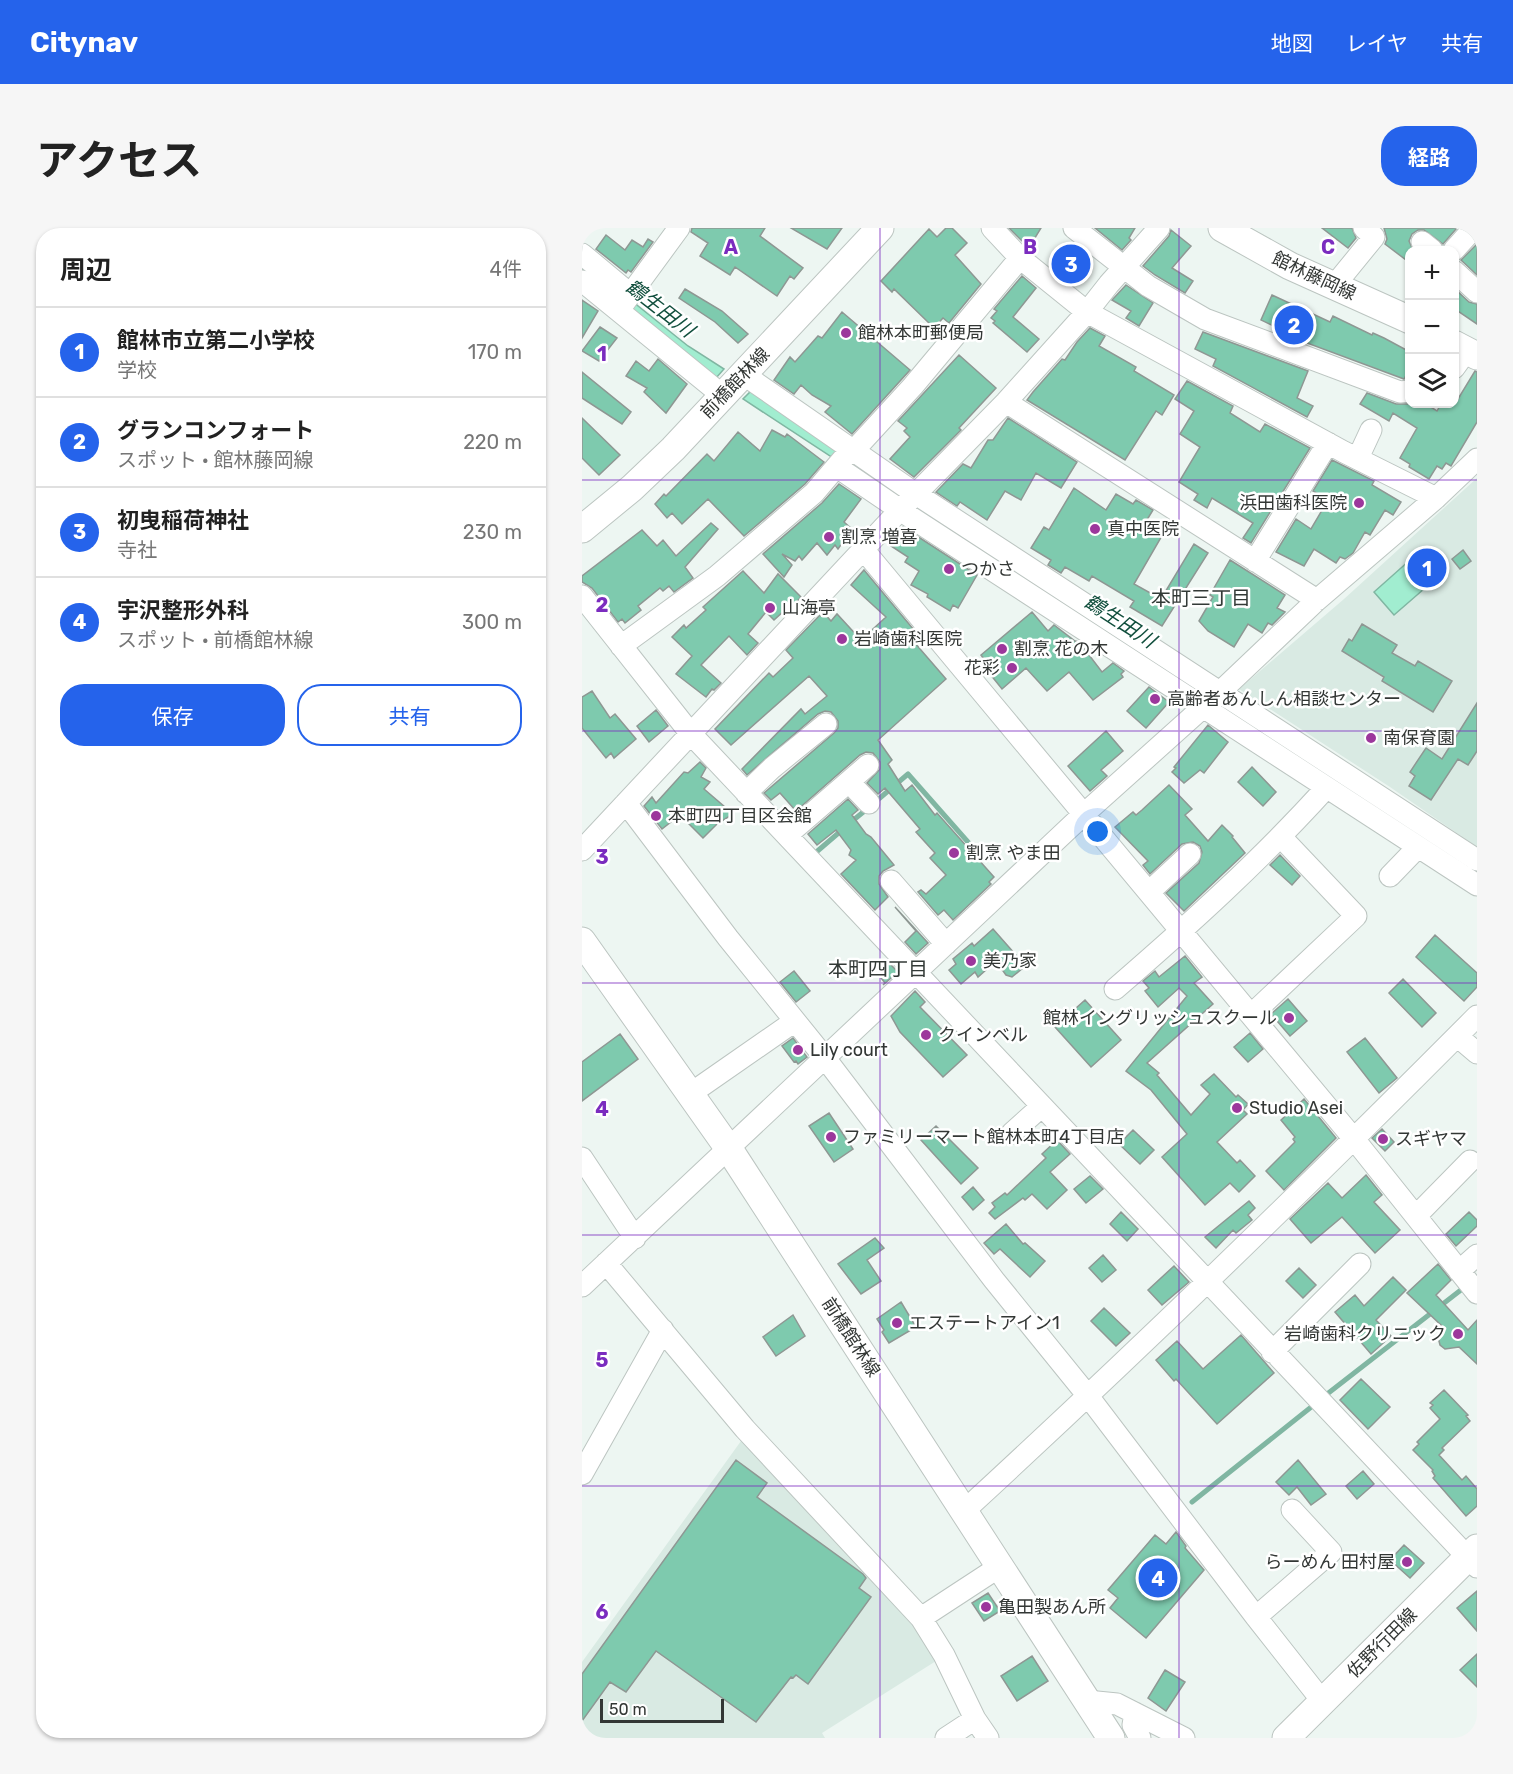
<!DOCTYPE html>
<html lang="ja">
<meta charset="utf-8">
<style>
:root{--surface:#fff;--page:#f6f6f6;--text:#222;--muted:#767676;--line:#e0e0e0;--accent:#2563eb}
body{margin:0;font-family:Rubik,"Noto Sans JP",sans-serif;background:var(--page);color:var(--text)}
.controls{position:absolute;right:18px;top:18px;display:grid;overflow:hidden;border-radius:12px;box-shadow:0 2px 4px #0004}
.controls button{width:54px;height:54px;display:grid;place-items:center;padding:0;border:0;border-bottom:2px solid var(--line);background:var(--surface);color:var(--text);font:30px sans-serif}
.scale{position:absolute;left:18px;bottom:15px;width:124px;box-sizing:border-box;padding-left:6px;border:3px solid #333735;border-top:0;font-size:16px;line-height:21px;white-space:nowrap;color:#333735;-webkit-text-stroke:4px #fff;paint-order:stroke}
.you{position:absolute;left:516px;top:604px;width:21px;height:21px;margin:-15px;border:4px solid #fff;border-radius:50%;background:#1a73e8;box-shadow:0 0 0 9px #1a73e833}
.badge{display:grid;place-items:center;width:39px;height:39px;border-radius:50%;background:var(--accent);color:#fff;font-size:20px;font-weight:700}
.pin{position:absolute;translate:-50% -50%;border:3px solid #fff;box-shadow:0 2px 6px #0006}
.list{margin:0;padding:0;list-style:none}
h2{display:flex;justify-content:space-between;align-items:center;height:78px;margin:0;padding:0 24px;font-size:26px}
h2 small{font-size:20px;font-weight:400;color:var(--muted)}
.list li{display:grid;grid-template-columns:39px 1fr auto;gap:18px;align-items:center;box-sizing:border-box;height:90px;padding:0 24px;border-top:2px solid var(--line)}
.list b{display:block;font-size:22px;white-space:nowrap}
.list p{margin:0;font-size:20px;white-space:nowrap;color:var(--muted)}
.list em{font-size:20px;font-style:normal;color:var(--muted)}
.actions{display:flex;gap:12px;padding:18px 24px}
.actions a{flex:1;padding:14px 0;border:2px solid var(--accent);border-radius:24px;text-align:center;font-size:21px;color:var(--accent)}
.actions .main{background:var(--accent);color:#fff}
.icon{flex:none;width:33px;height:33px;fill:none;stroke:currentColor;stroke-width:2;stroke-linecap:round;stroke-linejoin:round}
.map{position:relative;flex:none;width:895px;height:1510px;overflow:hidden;border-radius:24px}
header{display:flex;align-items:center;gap:36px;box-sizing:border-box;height:84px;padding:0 30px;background:var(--accent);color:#fff}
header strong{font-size:28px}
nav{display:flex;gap:33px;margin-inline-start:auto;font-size:21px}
.intro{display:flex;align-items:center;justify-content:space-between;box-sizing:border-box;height:144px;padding:0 36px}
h1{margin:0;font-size:42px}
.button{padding:15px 27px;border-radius:24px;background:var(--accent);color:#fff;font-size:21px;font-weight:700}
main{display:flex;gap:36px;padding:0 36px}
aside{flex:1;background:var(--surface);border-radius:24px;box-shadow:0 2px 4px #0004}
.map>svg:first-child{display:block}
.built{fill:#d9eae3}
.water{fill:#a1edd0;stroke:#80b6a2;stroke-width:1.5}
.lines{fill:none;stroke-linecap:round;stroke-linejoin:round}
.stream{stroke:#80b6a2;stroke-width:5}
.building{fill:#7ecaae;stroke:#8e9793;stroke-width:1.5}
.minor-casing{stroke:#bcc5c1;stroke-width:23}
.major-casing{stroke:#bcc5c1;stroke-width:29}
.minor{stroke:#fff;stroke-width:21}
.major{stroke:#fff;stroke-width:27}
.grid{fill:none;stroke:#7b2cbf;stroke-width:1.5;stroke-opacity:0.55}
.poi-dot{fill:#9c379c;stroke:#fff;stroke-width:2}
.labels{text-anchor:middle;stroke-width:5;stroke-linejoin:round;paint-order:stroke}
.street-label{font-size:18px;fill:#333735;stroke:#fff}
.poi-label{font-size:18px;fill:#333735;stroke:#fff;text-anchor:start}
.water-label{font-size:20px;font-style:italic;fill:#114f3d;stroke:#fff}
.neighbourhood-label{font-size:20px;fill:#333a37;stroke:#fff}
.grid-label{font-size:20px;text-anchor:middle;font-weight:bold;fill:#7b2cbf;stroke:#fff;stroke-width:5;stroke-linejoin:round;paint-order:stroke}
</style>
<header>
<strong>Citynav</strong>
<nav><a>地図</a><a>レイヤ</a><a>共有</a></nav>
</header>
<div class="intro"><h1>アクセス</h1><a class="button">経路</a></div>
<main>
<aside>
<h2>周辺<small>4件</small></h2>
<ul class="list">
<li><span class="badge">1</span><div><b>館林市立第二小学校</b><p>学校</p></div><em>170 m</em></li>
<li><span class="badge">2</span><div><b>グランコンフォート</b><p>スポット · 館林藤岡線</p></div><em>220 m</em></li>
<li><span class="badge">3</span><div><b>初曳稲荷神社</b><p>寺社</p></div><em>230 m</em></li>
<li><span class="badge">4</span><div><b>宇沢整形外科</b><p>スポット · 前橋館林線</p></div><em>300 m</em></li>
</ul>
<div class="actions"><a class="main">保存</a><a>共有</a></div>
</aside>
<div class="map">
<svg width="895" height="1510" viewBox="0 0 895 1510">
<rect width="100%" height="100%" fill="#edf6f2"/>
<path class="built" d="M895,250v369l-87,-60 -151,-98 105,-90z
M159,1213l8,2 165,180 22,38 -114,72 3,5h-243v-76z"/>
<path class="water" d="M0,33l106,85 36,23 -8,9 -134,-106z
M169,163l726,475v14l-734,-481z
M837,324l21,23 -46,40 -20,-23z"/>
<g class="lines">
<path class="stream" d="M292,575l34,-29 67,76
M269,594l16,-13
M232,626l28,-24
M740,1170l144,-112
M610,1274l123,-98"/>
</g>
<path class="building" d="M110,0h73l-5,8 43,32 -9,11 -4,-3 -13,20 -42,-29 -5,8 -30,-19 8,-13 -17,-11z
M209,0h51l-15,21z
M364,0h6l15,15 -12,12 26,29 -32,39 -6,-5 -9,10 -40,-39 -2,3 -11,-11 48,-52 8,8z
M427,0h32l-11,18 -8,-5z
M513,0h40l-6,10 2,2 -9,10z
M740,0h30l4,10 -8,10z
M802,0h71l1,1 -13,15 -19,-14h-6l-6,4 -3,7 4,9h-3v13l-25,-19 2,-5z
M589,2l20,16 -19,22 21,13 -8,12 -30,-18 -12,-9 26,-30z
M24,7l19,15 7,-10 11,7 5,-8 5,3 -22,30 -3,-2 -2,3 -30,-24z
M894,17l1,1v29l-16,-15z
M440,48l14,12 -23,29 26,22 -12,13 -34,-29 2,-2 -4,-3 6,-7 -3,-2z
M544,57l27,18 -14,23 -13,-8 5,-7 -19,-11z
M103,61l37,22 26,23 -10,9 -23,-21 -36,-24z
M873,61l14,13 8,2v20l-22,-15z
M690,67l58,27 3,-6 39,19 1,-2 11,5 26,14v16l-6,11 -124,-46 2,-3 -21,-10z
M0,72l16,11 -16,27z
M260,84l68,58 -58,64 -27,-22 6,-6 -19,-11 -11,-10 -7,9 -20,-14 16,-23 5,5 23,-26 4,2z
M18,99l17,11 -18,23 -17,-10z
M508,100l15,8 -6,10 37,21 -2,4 40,24 -12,20 -6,-4 -31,49 -98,-60 6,-8 29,-33 3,1 12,-18z
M621,104l105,39 -11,27 16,8 -6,11 -94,-51 3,-7 -21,-10z
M377,127l37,33 -37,40 2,2 -47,47 -24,-18 20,-22 -6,-6 3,-3 -9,-7z
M76,131l29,25 -21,29 -22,-21 3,-4 -21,-12 10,-15 13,10z
M893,143l2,1v50l-26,44 -5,-3 -4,6 -5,-3 -8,13 -20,-12 1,-3 -10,-6 17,-30 -24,-15 -4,8 -29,-17 7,-11 29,11h30l11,7 4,-7h14z
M0,144l49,40 -9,12 -40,-26z
M605,153l46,25 -3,7 30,19 5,-8 45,24 -59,95 -8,-5 10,-15 -41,-25 -5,10 -13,-8 4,-6 -19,-12 21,-35 -20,-13 14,-23 -19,-12z
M0,190l38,37 -21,20 -17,-17z
M426,190l69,44 -16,26 -25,-15 -15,27 -16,-9 -18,29 -27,-18 -3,4 -21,-14 27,-28 8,4 17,-28h5z
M190,202l13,7 2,-3 37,28 -19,22 -61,52 -36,-37 -26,25 -10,-11 -5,5 -12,-14 9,-10 2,2 41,-42 7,7 24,-29 22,19z
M750,232l42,21 -2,4 29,17 -8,13 -8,-5 -15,25 -5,-3 -12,21 -8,6 -5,-2 -4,6 -22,-14 -10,17 -28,-14 20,-33 15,10 17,-29 -15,-9z
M257,256l22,15 -17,23 8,7 -14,20 -3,-4 -8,10 -10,-12 -15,17 -3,-4 -4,5 -13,-7 10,11 -8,12 -21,-23 59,-51z
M492,260l32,22 10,-16 17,10 3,-4 17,10 -8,13 18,11 -29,50 27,15 33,-55 14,9 -46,73 -32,-19 4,-6 -42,-25 -3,5 -24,-14 -4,6 -13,-8 3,-5 -20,-12 13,-21 5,3z
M129,295l7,6 -33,38 8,11 -19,14 -5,-6 -6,5 -3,-3 -22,18 3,4 -16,13 -3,-4 -4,3 -26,-34 -10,-6v-6l60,-46 15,16 6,-6 13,16z
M321,299l74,48 -19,33 -5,-3 -3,6 -23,-14 1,-3 -17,-9 8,-14 -14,-9 3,-5 -17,-11z
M881,322l8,11 -11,8 -8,-10z
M648,332l55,35 -8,13 8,4 -13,13 -4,-2 -6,10 -14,-9 -14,23 -26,-16 -9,-10 14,-24 -3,-2z
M282,342l55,66 -5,6 32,37 -68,61 14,20 -4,4 17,27 7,-6 23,30 2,-2 57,64 -5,5 2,2 -38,36 -9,-10 -6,5 -20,-23 3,-2 5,4 20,-19 -16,-17 5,-5 -19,-21 4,-3 -35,-41 -7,6 -11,-11 13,-14v-7l-7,-9 -7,-1 -6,3 -64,56 -16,-18 -9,7 -7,-7 70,-60 4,-5v-7l-7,-9 -6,-1 -7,3 -71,61 -5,-6 59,-60 4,5 22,-18 -18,-20 -78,69 -16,-16 54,-56 4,4 20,-19 -7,-8 34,-35 1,1 3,-3 7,8 6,-7 24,26 25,-23 -35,-32z
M161,343l21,22 14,-19 23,23 -14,16 -3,-2 -10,9 -8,-8 -18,22 10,9 -11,12 -18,-19 -28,29 20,18 -7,7 -2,-1 -6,8 -30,-23 16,-18 -20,-19 12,-12 2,3 20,-18 -3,-3z
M450,384l16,19 6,-6 21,16 4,1 23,30 11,-9 11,8 -3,3 2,3 -30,23 -24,-28 -22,19 -21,-23 -24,21 -12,-15 3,-3 -12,-16z
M780,396l35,21 -5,8 23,13 3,-5 34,20 -19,31 -51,-31 2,-4 -42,-26 7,-12 3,2z
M567,459l20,15 -23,26 -19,-17z
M10,463l18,27 5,-4 21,25 -22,19 -3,-5 -5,5 -24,-30v-31z
M895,475v48l-9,14 -10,-6 -27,41 -22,-14 6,-10 -5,-4 16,-24 16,11z
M74,482l12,16 -19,16 -12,-16z
M626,497l20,17 -24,31 -4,-3 -16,13 -12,-11 4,-4 -2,-1z
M524,503l17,20 -22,19 6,6 -17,15 -22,-25z
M118,534l6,6 -5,9 9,5 -6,7 29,25 -16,10 -14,14 -23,-23 -18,14 -18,-23 8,-9 4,6 28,-31 4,1z
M670,539l24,25 -13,14 -25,-24z
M587,557l23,24 -7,6 23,26 14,-16 11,11 -1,1 13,16 -61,58 -18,-18 33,-30 3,-11 -2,-6 -7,-4 -11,2 -32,30 -7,-9 5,-4 -33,-34 18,-15 3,3 6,-5z
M266,571l10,11 -6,5 14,19 5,3 23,28 -11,6 -4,5v8l9,13 -13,13 -34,-36 15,-14 -7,-5 2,-5 -15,-20 -19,15 -9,-11z
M698,627l20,21 -8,9 -22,-20z
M313,679l33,36 -12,11 -11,-12 11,-11z
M411,701l30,34 -3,2 3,3 -11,9 -6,-2 -10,-14 -18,16 -3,-5 -14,12 -12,-14 7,-6 -3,-5 19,-16 2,3z
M853,707l42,38v14l-13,14 -48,-44z
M603,728l17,21 -8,6 19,21 -66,59 12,10 -2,2 34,40 19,-21 -9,-9 13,-11 22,23 2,-2 10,9 -5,6 4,4 -30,28 20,21 3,-3 15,16 -16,16 -9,-9 -25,22 -43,-48 25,-23 -36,-44 -25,-19 61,-75 -8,-8 -21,19 -13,-16 4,-3 -6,-7 12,-10 4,6z
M307,735l9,9 -15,13 2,-2 -7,-9z
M212,743l16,20 -14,11 -16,-20z
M821,751l33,34 -14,14 -33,-34z
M333,763l10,11 -5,5 47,48 -24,22 -43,-45 -9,-16z
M706,771l19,22 -17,15 -19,-22z
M503,772l36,40 -30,27 -36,-40z
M668,805l13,16 -15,13 -14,-15z
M38,806l18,25 -56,42v-39z
M211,810l14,19 -9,7 -2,-3 -2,1 -12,-16z
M783,810l32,40 -18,15 -32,-41z
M722,871l32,39 -52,52 -18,-19 29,-29 -2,-3 2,-2 -14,-17z
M247,885l24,36 -19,13 -25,-36z
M354,898l42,42 -17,16 -40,-44z
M800,901l12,13 -9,9 -13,-13z
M551,902l21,20 -14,14 -21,-20z
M475,912l13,14 -20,18 17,18 -20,19 -15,-15 -7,6 -2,-2 -28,21 -6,-6 6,-6 -3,-4 13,-10 2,2 39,-37 -4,-4z
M784,947l16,20 -8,7 26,28 -25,23 -33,-36 -31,26 -21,-24 38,-36 14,15z
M508,948l13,13 -17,14 -12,-14z
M391,959l11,13 -11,10 -11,-13z
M667,973l6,7 -7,7 4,5 -16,13 -3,-3 -17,18 -11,-11z
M539,984l17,17 -11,12 -17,-17z
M887,984l8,8v6l-21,20 -10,-12z
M424,996l17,20 2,-1 20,18 -15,16 -30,-28 -6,5 -10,-11z
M293,1010l9,10 -17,12 14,21 -20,13 -23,-30z
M521,1027l13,15 -14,12 -13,-14z
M856,1036l13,16 -15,15 32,35 9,-10v44l-18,-17 -14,2 -5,-4 -2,-8 5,-10 -36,-34z
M592,1038l15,16 -27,23 -14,-15z
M717,1040l17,17 -13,13 -17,-17z
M811,1049l13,13 -30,30 15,16 -20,18 -36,-42 20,-17 9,11z
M319,1074l15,25 -27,16 -7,-11 2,-2 -7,-11z
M522,1080l26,25 -14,13 -25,-25z
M211,1087l12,21 -29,20 -13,-19z
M659,1107l33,38 -57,51 -41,-45 -2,2 -18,-21 21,-19 26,28z
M779,1151l29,28 -22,22 -28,-29z
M862,1162l24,25 -2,1 4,5 -28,27 2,2 -5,5 23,25 4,-4 11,13v17l-11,10 -33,-38 2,-2 -3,-5 1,-1 -20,-20 6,-6 -2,-2 23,-23 -10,-11 3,-3 -3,-2z
M154,1232l31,23 -10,14 106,77 3,4 -7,10 12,9 -63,87 -12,-9 -3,3 -2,-1 -35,45 -100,-71 -30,41 -16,-10 -28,39v-47z
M716,1232l28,34 -15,11 -14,-18 -8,8 -13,-13z
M781,1243l11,13 -17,15 -11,-13z
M594,1304l10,14 -1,2 19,22 -58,68 -36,-30 8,-10 -10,-8 47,-55 11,9z
M822,1317l20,18 -14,15 -20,-18z
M895,1363v40l-20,-23z
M406,1365l12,18 -16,10 -12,-18z
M895,1426v33l-17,-17z
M450,1428l16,25 -31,20 -16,-25z
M583,1442l20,12 -19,29 -18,-13z"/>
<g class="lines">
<g class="minor-casing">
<path id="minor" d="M410,0l28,30 67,54 257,140 92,46
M492,0l74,58 57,33 195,73 10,-1
M840,14l10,8
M872,22l20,-22
M0,26l48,40
M872,43l23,21
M0,53l140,114
M752,58l40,-49 -10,-9
M37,82l60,-82
M872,140l13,-18
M161,146l173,120 561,366
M424,174l311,198
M776,230l13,-28
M255,239l72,49 568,369
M281,321l491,590 123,154
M673,333l73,-118
M0,368l109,138 786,833
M39,418l96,-70 97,-83 34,-40 9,-6 56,-61 107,-128
M267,554l20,21
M164,565l26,-25 54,-44
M44,575l102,135 97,120 169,222 94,116 168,221 67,85
M205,607l81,-70
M0,622l318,-340 106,-108 81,-90 22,-28 50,-56
M808,648l28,-29
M309,653l55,63
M567,664l41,-38
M533,761c74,-64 146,-129 211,-201
M669,787l105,-99 -75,-79
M875,808l20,17
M108,866l105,-73
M430,905l30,-27
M0,930l53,80
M834,988l54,-55
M24,1035l139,166 176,189 23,37 31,64 13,19
M877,1043l18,-16
M0,1058l502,-472 136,-122 97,-92 119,-102 41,-39
M690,1124l88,-88
M0,1246l81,-144
M382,1283c175,-161 346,-327 513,-495
M674,1389l75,-65 -39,-42
M339,1390l78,-51
M505,1473l30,3 67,34
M553,1485l-2,12 7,13
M364,1510l29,-19"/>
</g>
<g class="major-casing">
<path id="major" d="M640,0l68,38 120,54
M872,116l23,12
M0,301l50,-41 41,-39 207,-221
M0,713l147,208 382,589
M704,1510l191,-190"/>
</g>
<use href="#minor" class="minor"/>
<use href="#major" class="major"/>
</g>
<path class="grid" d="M298,0v1510M597,0v1510M0,252h895M0,503h895M0,755h895M0,1007h895M0,1258h895"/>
<g class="poi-dot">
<circle cx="264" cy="105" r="6"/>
<circle cx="777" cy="275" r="6"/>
<circle cx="513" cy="301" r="6"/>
<circle cx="247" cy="309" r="6"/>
<circle cx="367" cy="341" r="6"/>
<circle cx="188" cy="380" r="6"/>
<circle cx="260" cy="411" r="6"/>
<circle cx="420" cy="421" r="6"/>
<circle cx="430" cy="440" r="6"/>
<circle cx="573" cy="471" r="6"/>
<circle cx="789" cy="510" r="6"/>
<circle cx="74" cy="588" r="6"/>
<circle cx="372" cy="625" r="6"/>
<circle cx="389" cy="733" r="6"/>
<circle cx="707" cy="790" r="6"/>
<circle cx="344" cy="807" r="6"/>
<circle cx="216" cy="822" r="6"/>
<circle cx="655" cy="880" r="6"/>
<circle cx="249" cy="909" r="6"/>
<circle cx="801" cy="911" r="6"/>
<circle cx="315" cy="1095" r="6"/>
<circle cx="876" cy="1106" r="6"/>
<circle cx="825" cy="1334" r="6"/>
<circle cx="404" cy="1379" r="6"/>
</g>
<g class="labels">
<g class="street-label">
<text transform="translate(732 48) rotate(25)" y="6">館林藤岡線</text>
<text transform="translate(153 155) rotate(-46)" y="6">前橋館林線</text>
<text transform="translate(269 1109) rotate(57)" y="6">前橋館林線</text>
<text transform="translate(800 1415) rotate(-45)" y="6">佐野行田線</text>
</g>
<g class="poi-label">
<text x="276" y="111">館林本町郵便局</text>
<text x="765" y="281" text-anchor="end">浜田歯科医院</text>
<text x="525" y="307">真中医院</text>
<text x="259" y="315">割烹 増喜</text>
<text x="379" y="347">つかさ</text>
<text x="200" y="386">山海亭</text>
<text x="272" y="417">岩崎歯科医院</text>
<text x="432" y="427">割烹 花の木</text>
<text x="418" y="446" text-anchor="end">花彩</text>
<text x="585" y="477">高齢者あんしん相談センター</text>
<text x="801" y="516">南保育園</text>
<text x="86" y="594">本町四丁目区会館</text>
<text x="384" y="631">割烹 やま田</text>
<text x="401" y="739">美乃家</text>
<text x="695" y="796" text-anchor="end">館林イングリッシュスクール</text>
<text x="356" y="813">クインベル</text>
<text x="228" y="828">Lily court</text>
<text x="667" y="886">Studio Asei</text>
<text x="261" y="915">ファミリーマート館林本町4丁目店</text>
<text x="813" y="917">スギヤマ</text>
<text x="327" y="1101">エステートアイン1</text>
<text x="864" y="1112" text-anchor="end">岩崎歯科クリニック</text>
<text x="813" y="1340" text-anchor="end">らーめん 田村屋</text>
<text x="416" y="1385">亀田製あん所</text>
</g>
<g class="water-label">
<text transform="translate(78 80) rotate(38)" y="7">鶴生田川</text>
<text transform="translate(538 393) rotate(33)" y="7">鶴生田川</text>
</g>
<g class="neighbourhood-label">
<text x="619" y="377">本町三丁目</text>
<text x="296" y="748">本町四丁目</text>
</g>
</g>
<g class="grid-label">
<text x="149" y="26">A</text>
<text x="448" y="26">B</text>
<text x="746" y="26">C</text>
<text x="20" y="133">1</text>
<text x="20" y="384">2</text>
<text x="20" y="636">3</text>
<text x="20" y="888">4</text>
<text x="20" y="1139">5</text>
<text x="20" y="1391">6</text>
</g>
</svg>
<div class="controls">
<button>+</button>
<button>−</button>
<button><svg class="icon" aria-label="layers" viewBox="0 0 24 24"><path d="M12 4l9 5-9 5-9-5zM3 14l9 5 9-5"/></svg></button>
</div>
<div class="scale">50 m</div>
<div class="you"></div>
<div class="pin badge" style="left:845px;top:340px">1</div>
<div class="pin badge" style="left:712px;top:97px">2</div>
<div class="pin badge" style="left:489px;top:36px">3</div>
<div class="pin badge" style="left:576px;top:1350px">4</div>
</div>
</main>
